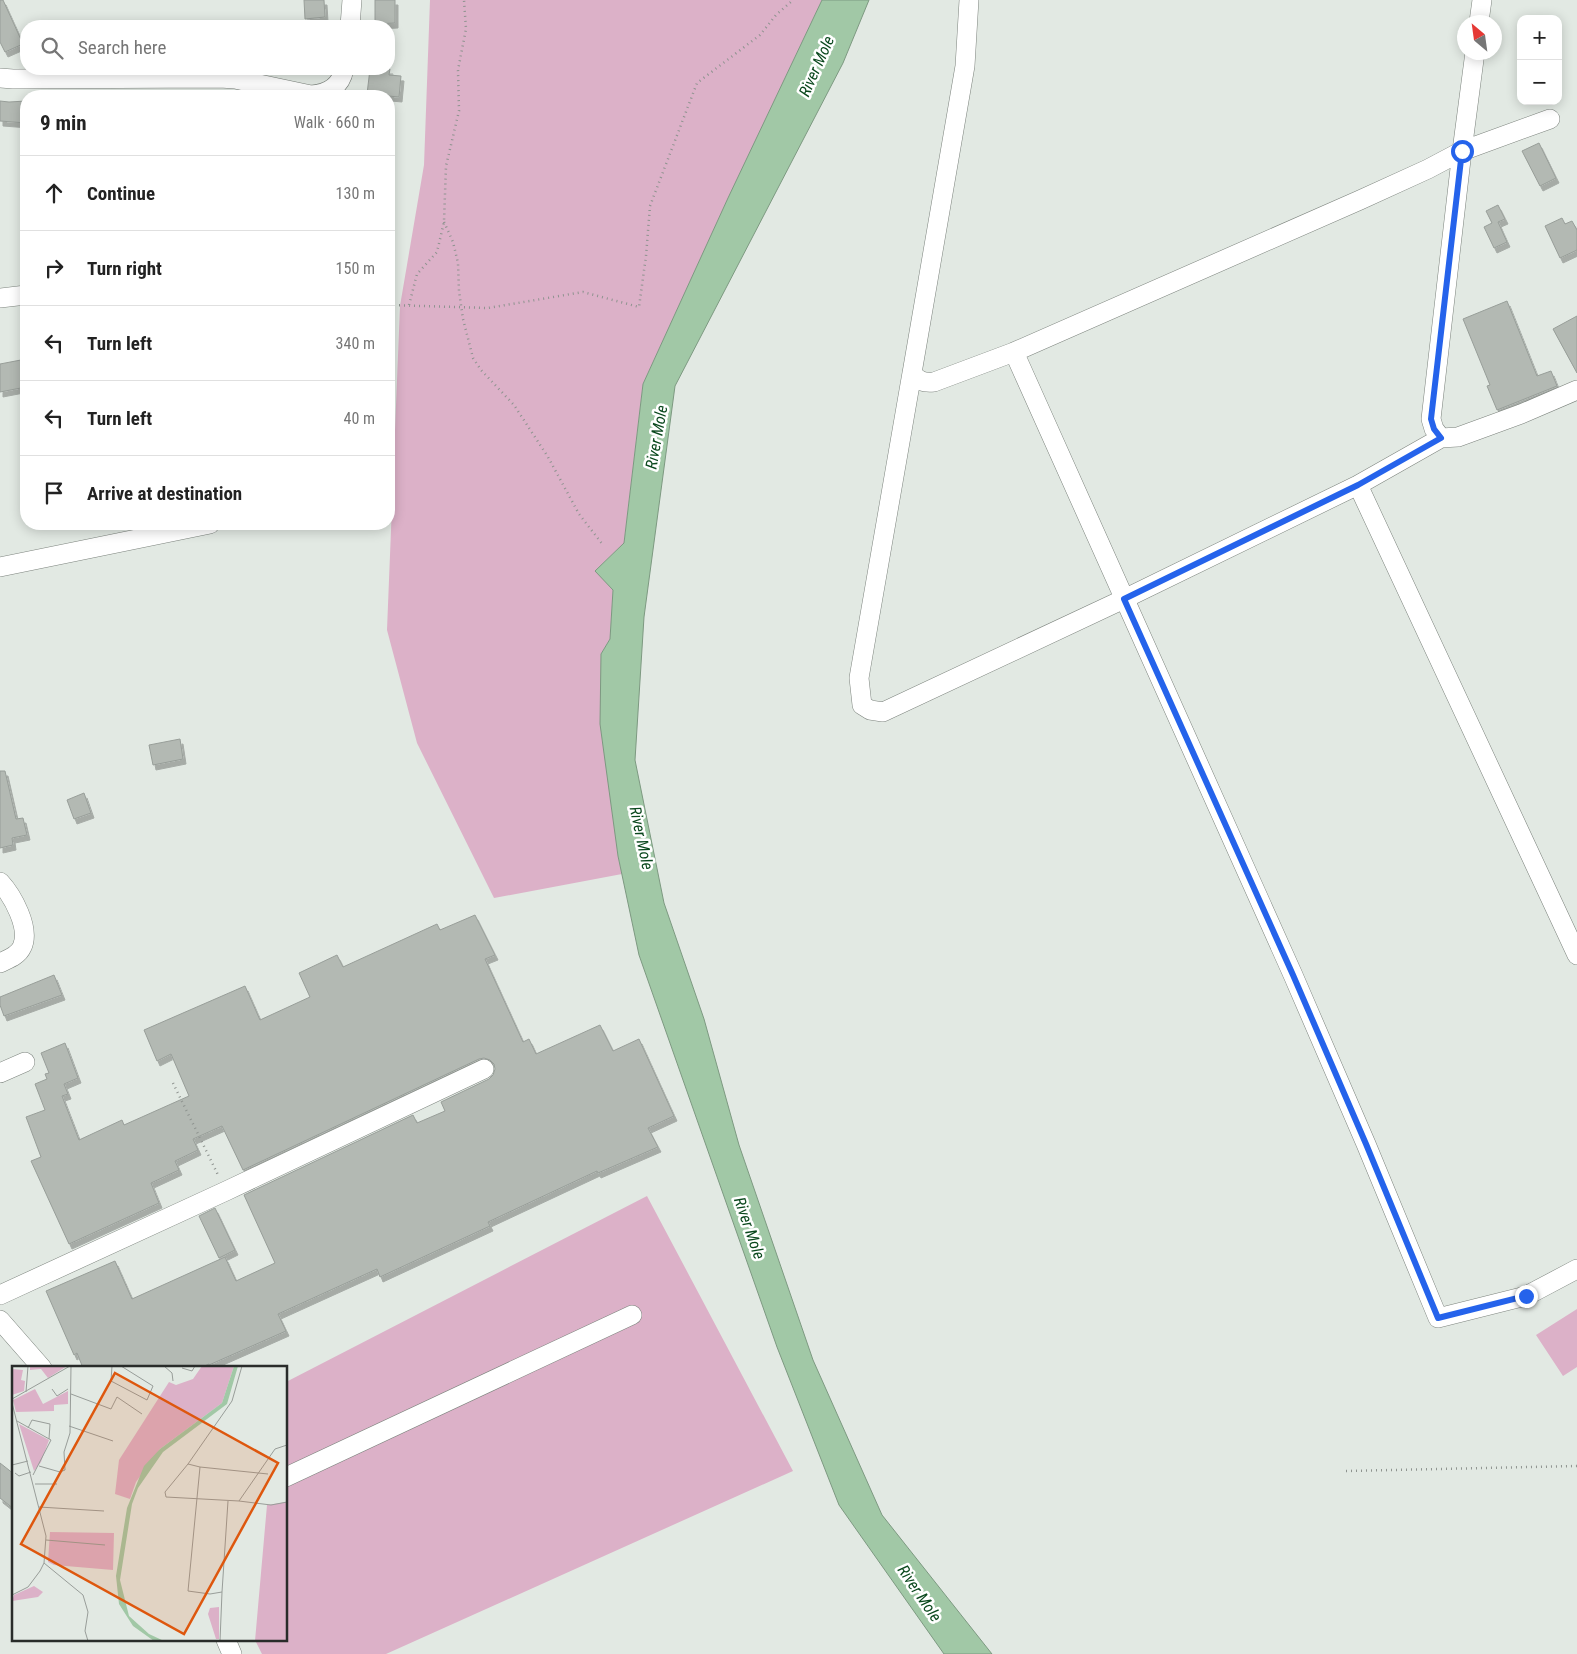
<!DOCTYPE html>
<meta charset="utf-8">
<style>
:root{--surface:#fff;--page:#f6f6f6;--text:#222;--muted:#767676;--line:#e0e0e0}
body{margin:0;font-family:"Roboto Condensed",sans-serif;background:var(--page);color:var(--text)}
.controls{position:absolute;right:15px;top:15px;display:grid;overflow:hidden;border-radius:10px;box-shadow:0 2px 12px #0003}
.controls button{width:45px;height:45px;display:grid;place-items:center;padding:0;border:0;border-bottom:1px solid var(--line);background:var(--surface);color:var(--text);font:25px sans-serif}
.compass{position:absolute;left:1457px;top:15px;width:45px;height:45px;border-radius:50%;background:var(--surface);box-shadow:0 2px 12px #0003;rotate:331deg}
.stop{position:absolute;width:15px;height:15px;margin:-11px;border:4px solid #2563eb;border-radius:50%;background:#fff}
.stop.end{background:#2563eb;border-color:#fff;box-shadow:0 1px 5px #0008}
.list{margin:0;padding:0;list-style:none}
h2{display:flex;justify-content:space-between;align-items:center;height:65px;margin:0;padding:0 20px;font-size:21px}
h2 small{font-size:16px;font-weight:400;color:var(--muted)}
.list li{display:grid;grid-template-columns:32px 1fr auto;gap:15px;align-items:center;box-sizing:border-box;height:75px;padding:0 20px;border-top:1px solid var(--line)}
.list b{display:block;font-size:19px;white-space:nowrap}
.list em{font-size:16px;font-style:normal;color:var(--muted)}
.icon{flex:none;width:28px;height:28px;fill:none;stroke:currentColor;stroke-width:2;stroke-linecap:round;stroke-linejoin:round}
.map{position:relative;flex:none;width:1577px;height:1654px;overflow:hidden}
.search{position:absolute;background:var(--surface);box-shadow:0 2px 12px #0003;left:20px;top:20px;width:375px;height:55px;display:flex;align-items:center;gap:12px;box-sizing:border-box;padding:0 18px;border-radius:20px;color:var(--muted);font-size:19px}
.panel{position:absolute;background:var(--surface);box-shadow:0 2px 12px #0003;left:20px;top:90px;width:375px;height:440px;border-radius:20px}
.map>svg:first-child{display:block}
.green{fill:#dcb1c8}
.water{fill:#a1c8a6;stroke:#7d9981}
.building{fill:#b3b9b3;stroke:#989e99;filter:url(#shadow)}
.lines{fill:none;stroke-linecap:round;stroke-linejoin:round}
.minor-casing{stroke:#7c837d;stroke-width:20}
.path{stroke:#8e938f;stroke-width:2.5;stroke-dasharray:1 4;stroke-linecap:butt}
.minor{stroke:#fff;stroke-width:19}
.route{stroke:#2563eb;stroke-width:6}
.labels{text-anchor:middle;stroke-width:5;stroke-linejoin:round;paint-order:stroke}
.water-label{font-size:16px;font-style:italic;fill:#0a481d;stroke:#fff}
.inset-road{fill:none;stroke:#989d99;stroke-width:1}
.view{fill:#de570e;fill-opacity:0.15;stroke:#de570e;stroke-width:2.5}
.inset-edge{fill:none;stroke:#292c2a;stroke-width:2.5}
</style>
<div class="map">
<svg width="1577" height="1654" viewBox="0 0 1577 1654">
<defs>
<filter id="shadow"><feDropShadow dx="3" dy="5" stdDeviation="0" flood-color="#0004"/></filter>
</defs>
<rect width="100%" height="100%" fill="#e2e9e3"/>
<path class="green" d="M430,0h392l-179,384 -19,159 -28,27 17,20 -3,49 -9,15 17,202 4,18 -128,24 -77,-155 -30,-113 13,-324 24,-141z
M647,1196l146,275 -407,183h-124l-7,-14h31v-258z
M1577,1309v58l-14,9 -27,-41z"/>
<path class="water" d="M822,0h47l-26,63 -168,323 -31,231 -9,143 29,143 40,116 35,126 74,215 69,155 110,139h-48l-105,-149 -62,-158 -138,-392 -21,-99 -18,-132 1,-70 9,-15 3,-49 -18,-19 29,-28 19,-159 85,-186z"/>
<path class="building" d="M0,0h3l20,44 -18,8 -5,-10z
M304,0h20l1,17 -20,2z
M375,0h20v23l-20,1z
M370,69h20l-1,6 12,1 -2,21 -32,-3z
M0,101l9,1 17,-1v22l-26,-2z
M1539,143l17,35 -16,8 -18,-35z
M1498,205l7,14 -7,3 9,20 -13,6 -10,-21 8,-4 -6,-12z
M1562,218l3,6 7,-3 5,9v20l-17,8 -15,-32z
M1507,301l30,75 14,-5 6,15 -60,24 -10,-24 3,-1 -27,-66z
M1577,316v57l-24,-44z
M26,359v28l-26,5v-28z
M180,739l3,20 -30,6 -4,-20z
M0,771h5l11,48 7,-1 4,17 -15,3 1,7 -13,3z
M84,793l7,20 -17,6 -7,-19z
M475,915l20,40 -10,4 38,83 6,-3 7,15 64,-29 13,26 26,-12 35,77 -26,12 10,19 -60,26 -1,-2 -109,51 2,4 -110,51 -3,-8 -99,45 8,17 -77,34v-1l-9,4h-117l-6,-15 -3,2 -28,-64 69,-30 17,38 93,-42 11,24 39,-18 -31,-68 169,-80 4,8 28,-12 -4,-9 48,-23 4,-4 2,-6 -1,-5 -4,-4 -6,-2 -5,1 -236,111 -21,-44 -29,13 5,11 -23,11 4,9 -28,13 8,20 -90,41 -38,-83 10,-4 -15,-40 19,-7 -10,-26 12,-5 -2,-5 4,-1 -8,-20 24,-10 13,35 -14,6 4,10 -6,2 17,44 43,-20 2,5 65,-29 -18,-42 -14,7 -13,-31 101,-44 15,34 50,-23 -11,-24 38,-18 6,12 94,-43 3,6z
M54,975l8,20 -58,21 -4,-11v-8z
M215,1208l20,42 -16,8 -20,-42z
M0,1463l14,11v35l-14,-11z"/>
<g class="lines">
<g class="minor-casing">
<path id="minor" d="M969,0l-4,66 -53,307c6,8 11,10 22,9l80,-30 279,623 73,169 72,174 88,-22 51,-27
M1479,22l3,-22
M350,26l2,-26
M0,78l13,1 207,-1 15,1 76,16c16,-1 30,-8 33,-26
M0,298l26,-3
M1014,352l346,-152 68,-31 34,-18 88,-32
M912,373l-53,305 3,27 8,5 13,2 241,-113 234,-114 83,-47 -7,-9 -3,-10 31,-268 13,-99
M1441,438l17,-1 63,-23 56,-24
M1358,485l219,470
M0,567l210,-43
M0,882c12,13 31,46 22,65 -4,9 -14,12 -22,16
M0,1073l25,-11
M0,1295l226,-104 258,-122
M0,1320l42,48
M286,1477l346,-162
M226,1640l6,14"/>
</g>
<path class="path" d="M444,222l9,20 5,21 1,28 4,28 10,39 8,12 33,35 34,52 31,57 24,31
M389,305l99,3 95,-16 56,15 7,-51 4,-50 47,-123 63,-48 16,-20 17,-15
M409,305l8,-31 20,-22 7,-30 2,-56 13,-55 -1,-41 8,-41 -2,-29
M173,1083l46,94
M1346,1471l231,-5"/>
<use href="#minor" class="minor"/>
</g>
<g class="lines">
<path class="route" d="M1462,151l-31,268 3,10 7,9 -83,47 -234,114 169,376 73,169 72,174 88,-22"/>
</g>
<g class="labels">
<g class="water-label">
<text transform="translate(816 66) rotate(-66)" y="6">River Mole</text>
<text transform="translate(656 437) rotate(-80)" y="6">River Mole</text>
<text transform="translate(642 838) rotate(78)" y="6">River Mole</text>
<text transform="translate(750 1228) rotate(71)" y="6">River Mole</text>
<text transform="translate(920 1593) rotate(56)" y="6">River Mole</text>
</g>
</g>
<g transform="translate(12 1366)">
<rect width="275" height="275" fill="#e2e9e3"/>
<path d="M18,0h37l-19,12 -7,-9 -11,1zM190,0h32l-12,37 -62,46 -24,33 -6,17 -15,-5 4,-34 50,-78 7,3 17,-6zM0,3l11,1 -2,10 4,1 -1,10 -12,4zM23,23l8,15 25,-13v13l-14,1v6l-38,1 -3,-12zM7,58l30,16 -8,22 -7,9zM275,136v139h-32l12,-136zM38,166l64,1 -1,37 -59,-5 -6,-3zM22,220l9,6 -5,5 -26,4 2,-6zM207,241v32h-3l-8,-25 2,-6z" fill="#dcb1c8"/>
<path d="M222,0h4l-11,38 -64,48 -25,36 -6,16 -12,76 9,36 20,18 15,7h-10l-21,-15 -14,-22 -3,-28 11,-68 17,-42 16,-17 62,-46z" fill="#a1c8a6"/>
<path class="inset-road" d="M100,0l-1,15 36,19 6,-14 -32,-20M152,0l8,7 1,8M170,2l10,3 3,-5M40,23l5,7 11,-7M14,26l2,-26M59,28l40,15 6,-12 25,17M0,33l58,-33M0,37l34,133 -2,27 -4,8 -12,16 -16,8M5,55l34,19 -18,35M57,60l44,15M16,62l4,-8 18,4 -1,15M176,98l-23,28 1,5 73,4 36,-52 12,-4M0,99l16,-4M27,100l21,6 5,-2 -1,-18 6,-19 1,-67M188,101l68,7M3,107l4,3 12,-4M23,118h22M216,135l-6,91 -12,2 -22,-3 12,-124 -12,-3 44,-63 10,-35M227,135l32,4 16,-3M27,141l65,4M34,174l59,5M32,197l39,32 5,17 -3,19 3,10M208,275l2,-49"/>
<path class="view" d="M103,7l163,90 -94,171 -163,-90z"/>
<rect width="275" height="275" class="inset-edge"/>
</g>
</svg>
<div class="controls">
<button>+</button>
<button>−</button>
</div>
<svg class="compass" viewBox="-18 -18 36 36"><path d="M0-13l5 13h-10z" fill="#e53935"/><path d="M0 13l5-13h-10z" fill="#767676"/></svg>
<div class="stop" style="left:1462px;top:151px"></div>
<div class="stop end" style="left:1526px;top:1296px"></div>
<div class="search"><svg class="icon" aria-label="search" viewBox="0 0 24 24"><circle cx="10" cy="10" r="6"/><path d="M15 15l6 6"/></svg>Search here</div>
<section class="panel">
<h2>9 min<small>Walk · 660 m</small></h2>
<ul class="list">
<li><svg class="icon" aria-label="ahead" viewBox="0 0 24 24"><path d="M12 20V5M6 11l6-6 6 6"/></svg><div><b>Continue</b></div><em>130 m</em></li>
<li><svg class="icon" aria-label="right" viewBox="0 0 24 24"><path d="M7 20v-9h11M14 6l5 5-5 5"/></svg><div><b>Turn right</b></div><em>150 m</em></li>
<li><svg class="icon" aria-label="left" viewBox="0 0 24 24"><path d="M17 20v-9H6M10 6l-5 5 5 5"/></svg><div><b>Turn left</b></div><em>340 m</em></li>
<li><svg class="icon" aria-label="left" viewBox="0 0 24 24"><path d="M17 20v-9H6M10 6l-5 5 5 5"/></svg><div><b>Turn left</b></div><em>40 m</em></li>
<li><svg class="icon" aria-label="arrive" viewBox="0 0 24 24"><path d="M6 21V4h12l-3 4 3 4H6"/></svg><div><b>Arrive at destination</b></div></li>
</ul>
</section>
</div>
